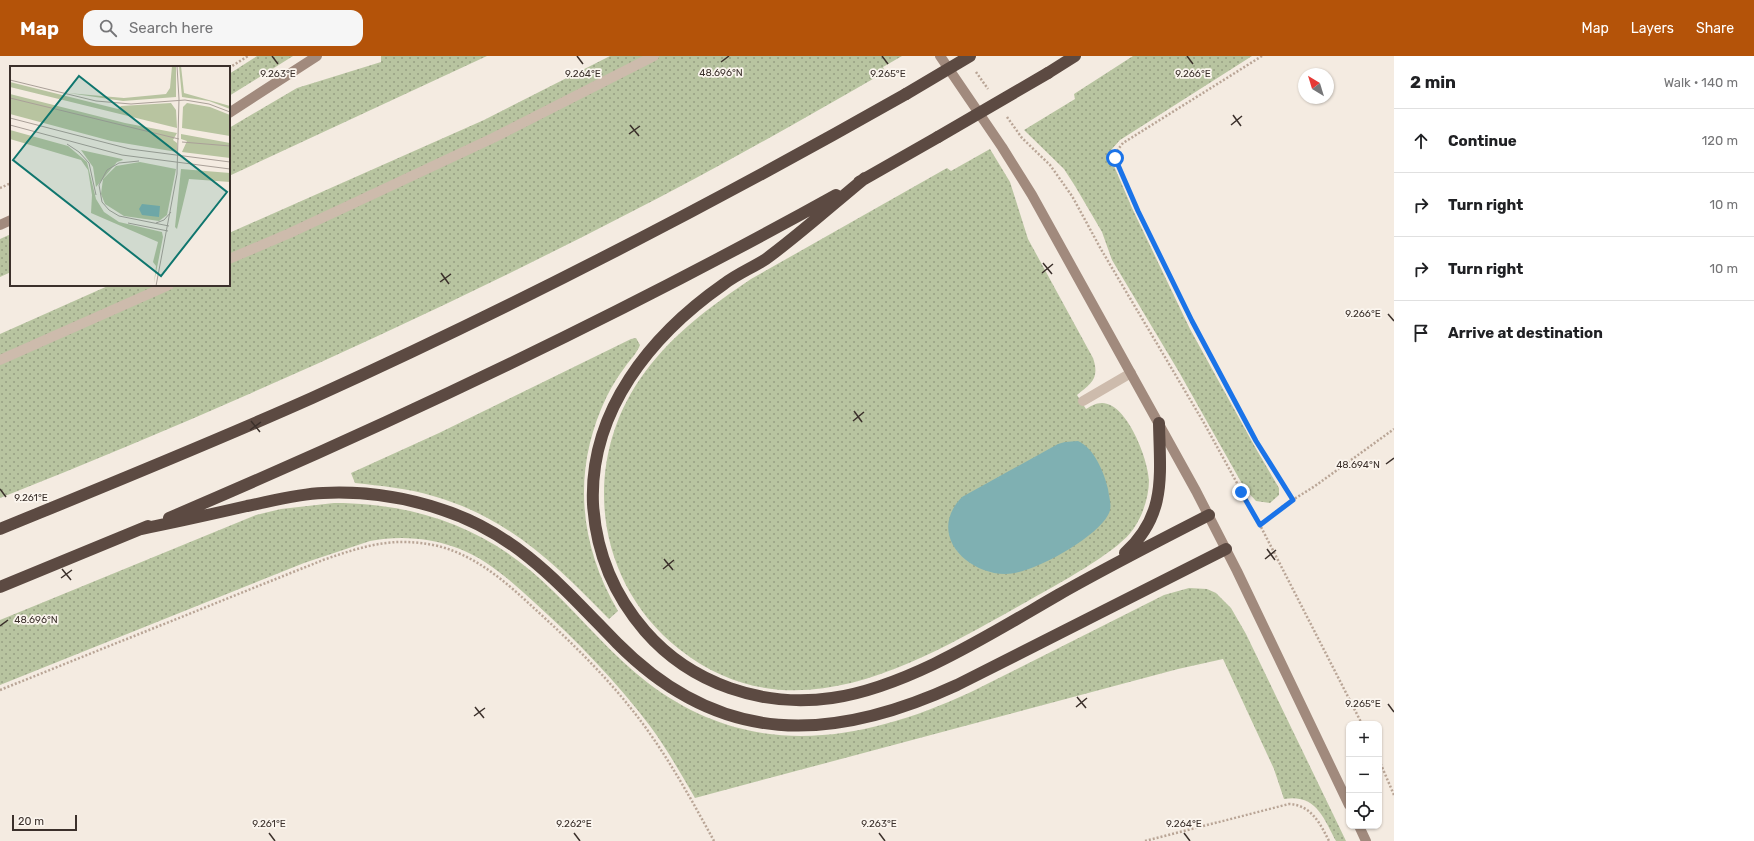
<!DOCTYPE html>
<meta charset="utf-8">
<style>
:root{--surface:#fff;--page:#f6f6f6;--text:#202124;--muted:#757577;--line:#e0e0e0;--accent:#b45309}
body{margin:0;font-family:Rubik,sans-serif;background:var(--page);color:var(--text)}
.controls{position:absolute;right:12px;bottom:12px;display:grid;overflow:hidden;border-radius:8px;box-shadow:0 1px 3px #0004}
.controls button{width:36px;height:36px;display:grid;place-items:center;padding:0;border:0;border-bottom:1px solid var(--line);background:var(--surface);color:var(--text);font:20px sans-serif}
.compass{position:absolute;left:1298px;top:12px;width:36px;height:36px;border-radius:50%;background:var(--surface);box-shadow:0 1px 3px #0004;rotate:322deg}
.scale{position:absolute;left:12px;bottom:10px;width:65px;box-sizing:border-box;padding-left:4px;border:2px solid #3b302b;border-top:0;font-size:11px;line-height:14px;white-space:nowrap;color:#3b302b;-webkit-text-stroke:3px #fbf5ee;paint-order:stroke}
.stop{position:absolute;width:12px;height:12px;margin:-9px;border:3px solid #1a73e8;border-radius:50%;background:#fff}
.stop.end{background:#1a73e8;border-color:#fff;box-shadow:0 1px 4px #0008}
.list{margin:0;padding:0;list-style:none}
h2{display:flex;justify-content:space-between;align-items:center;height:52px;margin:0;padding:0 16px;font-size:17px}
h2 small{font-size:13px;font-weight:400;color:var(--muted)}
.list li{display:grid;grid-template-columns:26px 1fr auto;gap:12px;align-items:center;box-sizing:border-box;height:64px;padding:0 16px;border-top:1px solid var(--line)}
.list b{display:block;font-size:15px;white-space:nowrap}
.list em{font-size:13px;font-style:normal;color:var(--muted)}
.icon{flex:none;width:22px;height:22px;fill:none;stroke:currentColor;stroke-width:2;stroke-linecap:round;stroke-linejoin:round}
.map{position:relative;flex:none;width:1394px;height:785px;overflow:hidden}
header{display:flex;align-items:center;gap:24px;box-sizing:border-box;height:56px;padding:0 20px;background:var(--accent);color:#fff}
header strong{font-size:19px}
nav{display:flex;gap:22px;margin-inline-start:auto;font-size:14px}
.search{width:280px;height:36px;background:var(--page);display:flex;align-items:center;gap:10px;box-sizing:border-box;padding:0 14px;border-radius:12px;color:var(--muted);font-size:15px}
main{display:flex}
aside{flex:1;background:var(--surface)}
.map>svg:first-child{display:block}
.grass{fill:url(#grass-dots)}
.water{fill:#7fb0b2}
.lines{fill:none;stroke-linecap:round;stroke-linejoin:round}
.path{stroke:#b9a596;stroke-width:2.5;stroke-dasharray:2 2;stroke-linecap:butt}
.lane{stroke:#cdbbac;stroke-width:10}
.secondary{stroke:#a18a7d;stroke-width:10}
.highway{stroke:#5c4a42;stroke-width:12}
.highway-bridge{stroke:#5c4a42;stroke-width:12}
.route{stroke:#1a73e8;stroke-width:5}
.ticks{fill:none;stroke:#3b302b;stroke-width:1.5}
.inset-road{fill:none;stroke:#aaa098;stroke-width:1}
.view{fill:#0f766e;fill-opacity:0.15;stroke:#0f766e;stroke-width:2}
.inset-edge{fill:none;stroke:#3b302b;stroke-width:2}
.ticks-label{font-size:10px;text-anchor:middle;fill:#3b302b;stroke:#fbf5ee;stroke-width:3.5;stroke-linejoin:round;paint-order:stroke}
</style>
<header>
<strong>Map</strong>
<div class="search"><svg class="icon" aria-label="search" viewBox="0 0 24 24"><circle cx="10" cy="10" r="6"/><path d="M15 15l6 6"/></svg>Search here</div>
<nav><a>Map</a><a>Layers</a><a>Share</a></nav>
</header>
<main>
<div class="map">
<svg width="1394" height="785" viewBox="0 0 1394 785">
<defs>
<pattern id="grass-dots" width="8" height="8" patternUnits="userSpaceOnUse"><rect width="8" height="8" fill="#b8c4a0"/><path d="M2 2h.1M6 6h.1" fill="none" stroke="#97a083" stroke-width="1.8" stroke-linecap="round"/></pattern>
</defs>
<rect width="100%" height="100%" fill="#f4ebe1"/>
<path class="grass" d="M257,0h36l-64,40v-22z
M381,0h106l-258,120v-48l68,-40 84,-26z
M610,0h292l-19,11 2,5c-63,36 -125,72 -189,106 -226,120 -459,226 -696,320v-164l110,-49h119v-52l255,-113z
M1133,0h119l-132,84 -9,10v9l21,49 58,121 65,118 24,41v7l-9,8 -14,-2 -11,-12 -66,-117 -67,-112 -10,-28 -27,-46 -11,-17 -40,-39 51,-31 -1,-5z
M990,93l20,33 18,57 65,119c7,21 -2,25 -16,37l9,14c5,-3 10,-6 16,-6 25,0 46,56 47,77 0,16 -6,35 -15,48 -15,24 -80,58 -106,73 -107,60 -234,139 -349,48 -86,-68 -99,-190 -34,-277 28,-38 67,-67 106,-93l196,-111 4,3z
M11,178v38l-11,5v-38z
M636,282l4,7c-3,8 -10,15 -15,22 -7,9 -13,19 -18,29 -35,72 -29,147 11,215l-9,8c-53,-54 -101,-102 -176,-123 -26,-8 -52,-10 -78,-13l-4,-10 88,-40 192,-94z
M334,447c85,0 158,27 218,87 32,31 61,66 96,93 103,78 213,60 323,9l193,-97 25,-7 18,1 9,4 15,15 15,26 100,207h-10c-13,-24 -20,-47 -52,-42l-10,-30 -51,-110 -45,10 -483,129c-14,-24 -28,-49 -45,-72 -34,-45 -74,-86 -116,-124 -22,-20 -46,-42 -74,-53 -28,-11 -60,-14 -90,-8l-66,22 -304,122v-65l256,-105 25,-6z"/>
<path class="water" d="M1078,385c16,7 26,31 30,48 1,9 5,18 0,26 -12,23 -77,60 -103,59 -40,-1 -78,-41 -43,-77l96,-53 7,-2z"/>
<g class="lines">
<path class="path" d="M1262,0l-139,87 -7,9 -1,6 23,53 54,110 64,120 37,59
M229,12l19,-12
M976,16l12,17
M1007,61l15,21 28,27 22,31 30,55 102,172 56,102 102,199
M0,132l11,-5
M1260,469l23,-19 32,-20 79,-57
M0,634l323,-130c41,-14 70,-24 115,-14 39,10 69,37 98,64 44,40 88,84 121,134 21,31 39,64 57,97
M1379,704l15,35
M1145,785l144,-37c22,1 31,19 40,37"/>
<path class="lane" d="M229,203l61,-26 203,-95 161,-82
M0,304l169,-75
M1083,345l48,-28"/>
<path class="secondary" d="M940,0l62,91 30,48 164,296 41,80 112,234
M229,57l88,-57
M0,169l11,-5
M1359,770l7,15"/>
<path class="highway" d="M1048,17l27,-17
M865,122c-33,27 -65,56 -99,81 -14,9 -29,15 -42,25 -73,51 -135,127 -131,220 3,48 21,91 52,127 46,53 118,77 187,67 76,-11 160,-65 226,-103 49,-28 100,-54 151,-80
M859,126l79,-45
M169,462c228,-97 451,-203 667,-323
M0,473c105,-43 209,-85 312,-131 203,-92 400,-194 594,-304
M141,473c36,-7 71,-15 106,-23 25,-5 50,-12 76,-13 41,-2 82,4 120,17 75,24 121,79 174,133 103,104 214,100 340,42l269,-136
M1125,497c42,-38 35,-78 34,-130
M0,531l148,-61"/>
<path class="highway-bridge" d="M906,38l64,-38
M938,81l110,-64"/>
</g>
<g class="lines">
<path class="route" d="M1115,102l23,53 54,110 64,120 37,59 -33,25 -19,-33"/>
</g>
<path class="ticks" d="M272,0l6,8M577,0l6,8M882,0l6,8M1187,0l6,8M721,6l8,-6M1233,59l8,11M630,69l9,11M1231,69l11,-9M629,78l11,-8M1043,207l9,11M441,217l8,11M1042,217l11,-9M440,226l11,-8M1388,258l6,7M854,355l8,11M251,365l9,11M853,365l11,-9M250,374l11,-8M1386,408l8,-6M0,433l6,8M1267,493l8,11M664,503l9,11M1265,503l11,-9M62,513l9,11M663,513l11,-9M61,522l11,-8M0,570l8,-6M1077,641l9,11M1388,648l6,8M475,651l9,11M1076,651l11,-9M474,660l11,-8M269,777l6,8M574,777l6,8M879,777l6,8M1184,777l6,8"/>
<g transform="translate(10 10)">
<rect width="220" height="220" fill="#f4ebe1"/>
<path d="M162,0h4v31l-53,4 -55,-8 56,5 42,-4 4,-6zM169,0h2l3,27 39,11 7,2v3l-21,-8 -27,-4zM0,16l108,27 3,-3 50,-3 5,7 1,18 -167,-41zM0,28l115,29 52,10 -4,7 4,3v9l-66,-11 -101,-27zM177,37l23,4 20,8v21l-48,-8 1,-21zM0,64l58,16 19,16 9,37 8,13 15,10 43,10 1,5 -9,46 2,-17 -3,-4 5,-20 -67,-29 1,-18 -4,-25 -7,-10 -71,-21zM171,68l49,9v15l-48,-6 5,-11 -6,-2zM71,84l41,9 1,1 -6,2 -21,25 -3,-20zM130,96l36,7 -9,46 -8,6 -35,-5 -19,-12 -4,-10 2,-15 13,-13zM171,103l49,4v9l-41,-3 -12,50 -2,-2z" fill="#b8c4a0"/>
<path d="M132,138l18,2 -1,11 -17,-2 -3,-6z" fill="#7fb0b2"/>
<path class="inset-road" d="M167,0l2,33M0,14l86,21 35,3 54,-4 24,4 21,8M0,32l169,41M0,52l120,31 100,13M0,59l112,30 108,14M172,76l48,4M57,78l12,8 10,11 7,32M129,95l-20,2 -12,7 -8,15 3,17 7,8 10,6 50,10M118,157l40,8M146,157l8,-3 7,-8M146,220l21,-112 2,-75"/>
<path class="view" d="M69,10l148,116 -66,84 -148,-116z"/>
<rect width="220" height="220" class="inset-edge"/>
</g>
<g class="ticks-label">
<text x="721" y="20">48.696°N</text>
<text x="278" y="21">9.263°E</text>
<text x="583" y="21">9.264°E</text>
<text x="888" y="21">9.265°E</text>
<text x="1193" y="21">9.266°E</text>
<text x="1363" y="261">9.266°E</text>
<text x="1358" y="412">48.694°N</text>
<text x="31" y="445">9.261°E</text>
<text x="36" y="567">48.696°N</text>
<text x="1363" y="651">9.265°E</text>
<text x="269" y="771">9.261°E</text>
<text x="574" y="771">9.262°E</text>
<text x="879" y="771">9.263°E</text>
<text x="1184" y="771">9.264°E</text>
</g>
</svg>
<div class="controls">
<button>+</button>
<button>−</button>
<button><svg class="icon" aria-label="locate" viewBox="0 0 24 24"><circle cx="12" cy="12" r="6"/><path d="M12 2v4M12 18v4M2 12h4M18 12h4"/></svg></button>
</div>
<svg class="compass" viewBox="-18 -18 36 36"><path d="M0-13l5 13h-10z" fill="#e53935"/><path d="M0 13l5-13h-10z" fill="#757577"/></svg>
<div class="scale">20 m</div>
<div class="stop" style="left:1115px;top:102px"></div>
<div class="stop end" style="left:1241px;top:436px"></div>
</div>
<aside>
<h2>2 min<small>Walk · 140 m</small></h2>
<ul class="list">
<li><svg class="icon" aria-label="ahead" viewBox="0 0 24 24"><path d="M12 20V5M6 11l6-6 6 6"/></svg><div><b>Continue</b></div><em>120 m</em></li>
<li><svg class="icon" aria-label="right" viewBox="0 0 24 24"><path d="M7 20v-9h11M14 6l5 5-5 5"/></svg><div><b>Turn right</b></div><em>10 m</em></li>
<li><svg class="icon" aria-label="right" viewBox="0 0 24 24"><path d="M7 20v-9h11M14 6l5 5-5 5"/></svg><div><b>Turn right</b></div><em>10 m</em></li>
<li><svg class="icon" aria-label="arrive" viewBox="0 0 24 24"><path d="M6 21V4h12l-3 4 3 4H6"/></svg><div><b>Arrive at destination</b></div></li>
</ul>
</aside>
</main>
